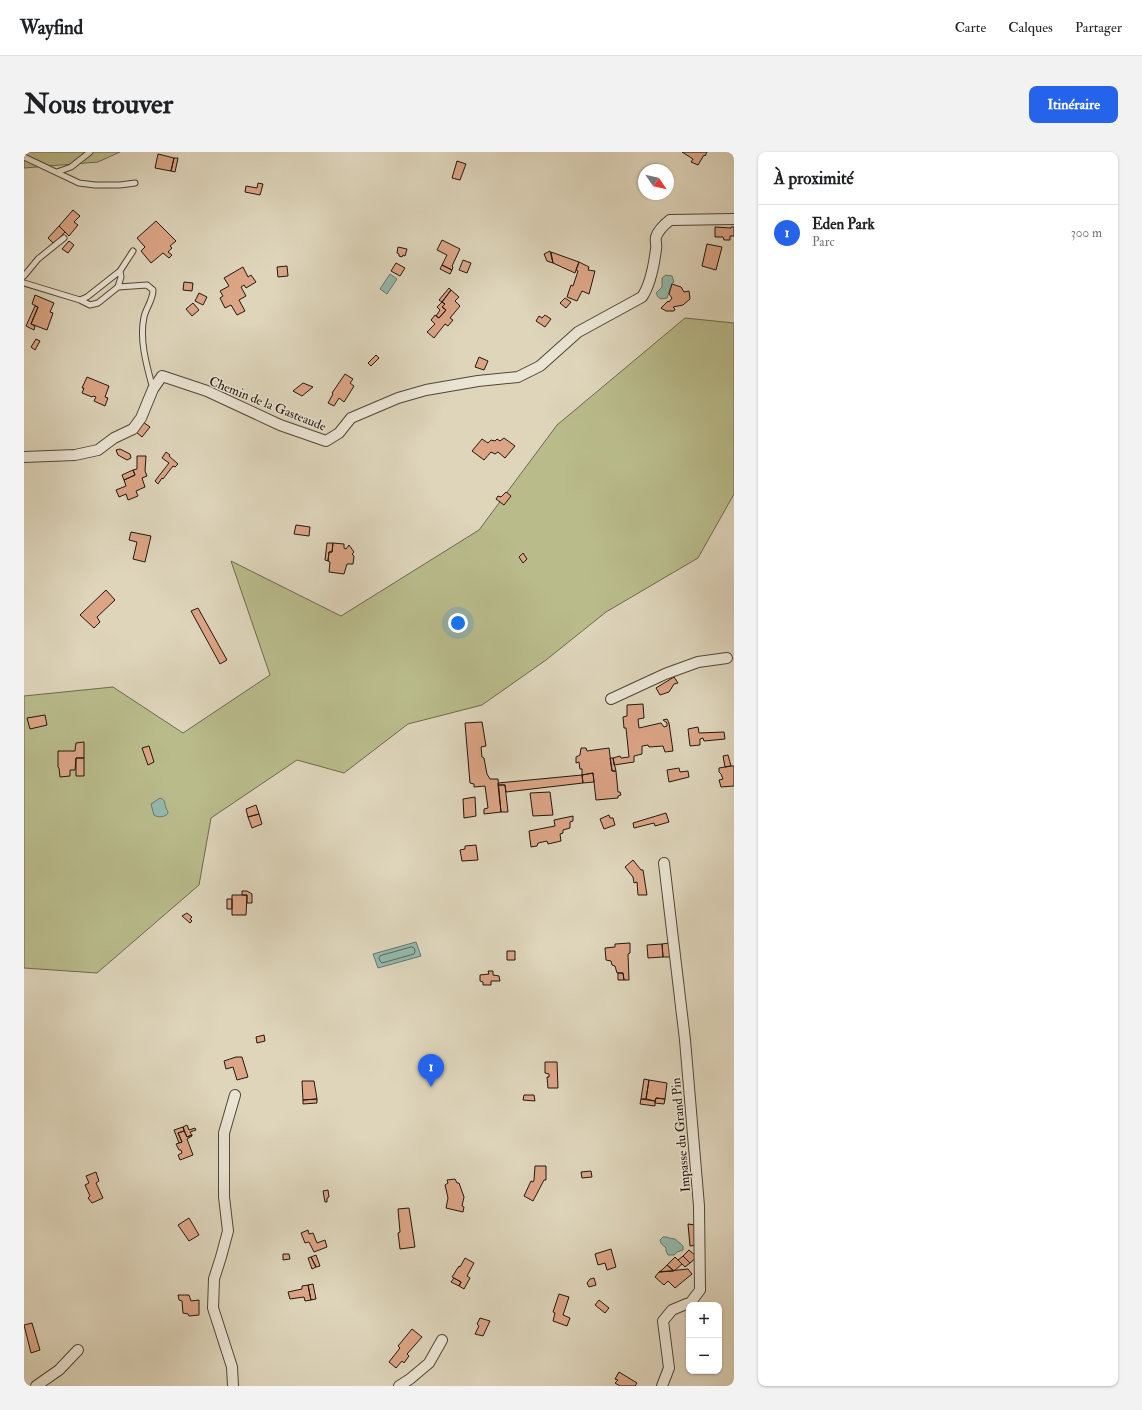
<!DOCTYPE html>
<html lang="fr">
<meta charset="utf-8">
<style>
:root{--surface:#fff;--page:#f2f2f2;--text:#202124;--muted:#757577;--line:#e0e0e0;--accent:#2563eb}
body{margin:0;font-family:"IM FELL Double Pica",serif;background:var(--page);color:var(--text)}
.controls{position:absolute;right:12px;bottom:12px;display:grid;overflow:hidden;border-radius:8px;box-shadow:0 1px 3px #0004}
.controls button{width:36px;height:36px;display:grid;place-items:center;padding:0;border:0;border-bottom:1px solid var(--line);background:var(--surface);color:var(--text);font:20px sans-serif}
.compass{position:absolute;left:614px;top:12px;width:36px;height:36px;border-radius:50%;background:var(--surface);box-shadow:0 1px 3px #0004;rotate:124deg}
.you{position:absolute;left:434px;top:471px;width:14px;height:14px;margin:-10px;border:3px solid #fff;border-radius:50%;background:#1a73e8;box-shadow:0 0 0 6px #1a73e833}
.badge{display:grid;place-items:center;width:26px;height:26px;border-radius:50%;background:var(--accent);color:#fff;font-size:13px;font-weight:700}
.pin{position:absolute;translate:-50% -33px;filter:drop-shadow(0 1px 2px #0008)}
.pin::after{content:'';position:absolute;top:21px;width:14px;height:12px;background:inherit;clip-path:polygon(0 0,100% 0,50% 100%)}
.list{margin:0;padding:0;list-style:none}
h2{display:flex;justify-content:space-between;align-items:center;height:52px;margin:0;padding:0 16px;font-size:17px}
h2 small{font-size:13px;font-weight:400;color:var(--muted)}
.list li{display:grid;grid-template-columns:26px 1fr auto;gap:12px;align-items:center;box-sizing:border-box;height:56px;padding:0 16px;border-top:1px solid var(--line)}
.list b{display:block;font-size:15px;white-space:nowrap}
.list p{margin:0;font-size:13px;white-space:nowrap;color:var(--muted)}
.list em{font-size:13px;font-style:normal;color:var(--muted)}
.map{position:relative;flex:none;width:710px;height:1234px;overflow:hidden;border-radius:8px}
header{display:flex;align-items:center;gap:24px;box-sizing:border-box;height:56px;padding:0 20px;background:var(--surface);border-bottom:1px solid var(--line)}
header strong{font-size:19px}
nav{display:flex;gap:22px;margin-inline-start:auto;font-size:14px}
.intro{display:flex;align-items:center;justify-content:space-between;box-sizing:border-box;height:96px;padding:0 24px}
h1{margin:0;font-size:28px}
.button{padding:10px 18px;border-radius:8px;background:var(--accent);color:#fff;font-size:14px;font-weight:700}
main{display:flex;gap:24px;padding:0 24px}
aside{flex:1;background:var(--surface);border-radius:8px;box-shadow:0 1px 3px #0004}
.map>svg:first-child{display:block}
.green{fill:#b9bb8b;stroke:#6e694c}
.water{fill:#94b9ad;stroke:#66786d}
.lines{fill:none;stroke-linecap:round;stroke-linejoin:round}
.shore{stroke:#5b685c;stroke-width:1}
.building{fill:#dca586;stroke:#22170c}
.service-casing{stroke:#514638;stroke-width:7}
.minor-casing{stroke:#514638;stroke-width:12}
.service{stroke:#eae4d3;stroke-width:5}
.minor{stroke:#eae4d3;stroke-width:10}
.labels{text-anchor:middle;stroke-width:3;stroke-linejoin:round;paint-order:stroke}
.street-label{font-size:13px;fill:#22170c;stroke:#eae4d3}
</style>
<header>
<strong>Wayfind</strong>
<nav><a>Carte</a><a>Calques</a><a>Partager</a></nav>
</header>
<div class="intro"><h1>Nous trouver</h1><a class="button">Itinéraire</a></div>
<main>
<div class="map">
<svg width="710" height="1234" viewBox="0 0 710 1234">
<rect width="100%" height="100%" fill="#ded5bb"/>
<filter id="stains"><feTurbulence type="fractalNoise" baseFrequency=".005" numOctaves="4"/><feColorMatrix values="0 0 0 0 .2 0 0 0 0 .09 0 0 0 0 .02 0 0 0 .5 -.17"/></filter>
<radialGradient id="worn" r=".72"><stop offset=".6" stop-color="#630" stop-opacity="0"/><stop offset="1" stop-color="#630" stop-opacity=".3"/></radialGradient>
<path class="green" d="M0,0h96l-22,10 -74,6z
M661,166l49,5v171l-36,64 -92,54 -60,48 -64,45 -74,19 -64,49 -47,-13 -86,58 -12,67 -102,88 -73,-5v-272l89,-9 70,46 87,-58 -39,-114 110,55 138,-86 78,-105z"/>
<path class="water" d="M366,122l7,5 -10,15 -7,-5z
M642,123l6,1 2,6 -2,1 -5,15 -6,1 -3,-2 -2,-4 6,-6v-9z
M136,646c6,2 4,5 6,10 1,2 2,3 2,5 -2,4 -10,5 -14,2l-3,-11z
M392,790l5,14 -43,12 -5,-14z
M639,1085h4l2,1 6,1 8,7v4l-6,2 -3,3h-6l-2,-4v-3c-3,-3 -5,-3 -6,-8z"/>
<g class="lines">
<path class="shore" d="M388,795l2,1 1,3 -1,3 -32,9 -2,-2 -1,-3 1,-2z"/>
</g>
<path class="building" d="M658,0h25l-2,4 -1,-1 -6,10 -7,-3 2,-3z
M134,2l16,4 -3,13 -16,-3z
M150,6h4l-3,14 -4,-1z
M433,9l9,3 -6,16 -8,-2z
M234,31l5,1 -3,11 -15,-3 1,-6 11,2z
M49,58l7,6 -6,6 4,3 -9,11 -10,-10z
M132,69l20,20 -6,5 2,2 -4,4 4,3 -3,3 -6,-5 -12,10 -10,-12 4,-4 -8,-9z
M35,74l6,6 -11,12 -6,-6z
M691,75l16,1v-1h3v9h-4v4h-6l-1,-3h-8z
M418,88l18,9 -8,17 1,1 -1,3 -10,-5 5,-10 -10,-5z
M45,89l5,4 -6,8 -6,-4z
M683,92l15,3 -6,23 -14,-4z
M374,95l9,2 -2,7 -2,-1 -1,2 -3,-1v-2l-2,-1z
M526,99l3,12 -6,-2 -3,-7z
M527,100l28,10 -4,11 -22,-10z
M439,108l8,3 -4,10 -8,-3z
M555,110l10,5 -1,3 7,1 -6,23 -7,-3 -5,10 -10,-4 4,-12 2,1 5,-15 -2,-1z
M372,111l9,5 -5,8 -9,-5z
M418,113l10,5 -2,4 -10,-5z
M263,114l1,10 -10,1 -1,-10z
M219,115l5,10 3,-2 5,7 -10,6 -2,-3 -3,2 5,9 -7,4 6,11 -8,4 -6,-10 -6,3 -5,-10 3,-2 -3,-5 9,-5 -5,-8z
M160,130l9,1 -1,8 -9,-1z
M648,132l9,3 3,5 5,-1 1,8 -7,6 -10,2 2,2 -1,2h-8l-5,-3 7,-7 1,1 3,-4 -3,-4z
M425,136l2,2 -9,12 -3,-2z
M427,138l8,7 -4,4 5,5 -10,12 3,2 -5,6 -3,-2 -11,14 -7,-6 8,-8 -4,-4 4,-5 4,3 7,-8 -4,-3 3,-3 -3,-2z
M175,141l8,4 -4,8 -8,-4z
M11,143l19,8 -4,9 3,1 -6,17 -16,-6 7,-17 -6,-3z
M541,146l6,4 -5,6 -6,-5z
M418,150l3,2 -3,3 4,3 -7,8 -3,-2 4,-6 -3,-3z
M169,151l6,7 -7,6 -6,-7z
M11,154l3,1 -7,17 4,2 -1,4 -8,-4z
M521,163l6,4 -6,8 -9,-6 3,-5 3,2z
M12,187l4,2 -5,9 -4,-3z
M352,203l3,3 -8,8 -3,-3z
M455,205l9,4 -4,9 -9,-3z
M321,222l8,5 -3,4 4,3 -10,16 -5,-4 -5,8 -6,-3 5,-9 -1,-1z
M63,225l22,9 -4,11 3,1 -3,8 -11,-5 2,-4 -3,-1 -1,1 -10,-4 2,-5h-2z
M279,231l10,4 -11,9 -9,-5z
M119,270l7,5 -8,10 -6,-5z
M480,286l11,8 -10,12 -7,-6 -3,2 -4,-2 -7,8 -12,-9 10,-12 6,4 3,-3 4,1 2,-2 3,2z
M96,297l10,5 1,4 -4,2 -9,-5 -2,-5z
M142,300l4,3 -1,1 9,8 -3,3 -2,-1 -10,13 -1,-1 -4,6 -3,-3 14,-18 -7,-5z
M113,304h9l-1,15 2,5 -5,2 3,9 -9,4 2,5 -10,4 -2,-6 -7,3 -3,-7 10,-4 -2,-6 11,-5 -2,-5 4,-1z
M109,318l2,5 -11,5 -2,-5z
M482,340l5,4 -7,9 -8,-6 2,-3 3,1z
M272,373l14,2 -1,9 -15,-2z
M107,380l20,4 -6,26 -12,-3 4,-17 -8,-2z
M303,391h6l-1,9h-3l-1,9 -3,-1z
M309,391l11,1v4l2,1 3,-4 5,7 -2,2 2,2 -1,8h-6l-3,10 -15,-2 1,-10 -2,-1 1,-9h3z
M499,401l4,6 -4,4 -4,-6z
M82,438l9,10 -18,17 3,5 -6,6 -14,-13z
M174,456l29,52 -7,4 -29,-53z
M650,525l4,6 -4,1 -5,8 -9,3 -4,-7z
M619,552l1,14 -6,1 1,9 22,-5 3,4 3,-1v-3l-4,-3 4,-1 2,4 4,28 -8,1 -2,-6 -14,1 -1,-2 -6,1v8l-8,2v6l-20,3 -1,-7 7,-2 1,2 8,-1 -3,-29h-2l-1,-11 4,-1v-11z
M21,563l2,10 -17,4 -3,-11z
M458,570l4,24 -5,1 1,10 2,1 3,16 3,5h8l3,33 -17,2v-5l4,-1 -3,-22 -11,1v-3l-4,-1 -5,-60z
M674,575l1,6 25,-1 1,7 -21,2 -1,-3 -3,1v6l-10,1 -2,-17z
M60,590v16h-8l-1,12h-5v6l-10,1 -1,-9 -1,-1v-16h17l1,-8z
M125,594l5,16 -6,3 -6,-17z
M557,596h5l1,3 22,-3 3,23h4l2,21h2l1,3 -3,1v2l-22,2 -3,-27 -11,2v-6h-2l-1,-7 -3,1v-6l4,-2z
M704,603l3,11 -6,1 -2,-11z
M52,606h8v18h-8z
M586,606h3l3,13h-4z
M707,614h3v20l-13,1 -2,-7 4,-1 -2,-5 -2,-2v-4z
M655,616l1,4 8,-1 1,6 -20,5 -2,-12z
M569,621l1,9 -11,1 -1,-8z
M558,623l1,8 -77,9 -1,-7h-7v-2z
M474,633h7l3,27h-7z
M526,640l3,23 -20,1 -3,-23z
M451,645l1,19 -12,2 -1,-19z
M232,653l3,9 -11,3 -2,-8z
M642,661l3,9 -14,4 -1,-3 -20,5 -1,-5z
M235,662l3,10 -10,4 -4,-11z
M585,663l1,3h3l2,7 -11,4 -4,-10z
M549,664v5l-3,1v6l-7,2v3l-3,1 1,7 -13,3 -1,-3 -9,2 -1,3 -6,1 -2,-16 26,-5 -1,-6z
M452,693l2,15 -16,1 -2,-11 5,-1v-3z
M609,708l8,10h2l4,25h-9l-1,-13 -3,1 -1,-6 -8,-10z
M218,739h5l5,3v9h-5v-8h-5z
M208,743h15l-1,20h-14z
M203,747h5v10h-5z
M163,761l5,4 -2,2 2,2 -2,2 -8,-7z
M606,791v10l-2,1 1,26h-5l-1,-7h-6l-2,-7 -3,-1 -1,-4 -5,-1 -1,-12 10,-1v-3z
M645,791l1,14h-7l-1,-13z
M638,792l1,13 -15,1 -1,-13z
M483,799h8v9h-8z
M464,819h5v4l6,1 1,5h-9v4h-8v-3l-3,-1v-6l9,-1z
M594,821h5l1,7h-6z
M240,883l1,6 -8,2 -1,-6z
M212,905h6l6,20 -11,3 -4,-13 -7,2 -2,-8z
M521,910h12l1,26h-10l-1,-11h2v-3l-4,-1z
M620,927l5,1 -3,19h-5z
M625,928l18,3 -2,16 -9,-1 -1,3 -9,-2z
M278,929h12l3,18 -14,1z
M500,943h10l1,6 -12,-1z
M632,946l9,1 -1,5 -9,-1z
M293,947v4l-14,1v-4z
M617,947l14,2v5l-15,-2z
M163,973l2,5 6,-2 1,2 -6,2 2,3 -5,2 -4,-10z
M159,975l1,4 -6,2 4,9 -3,1 -5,-13z
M160,979l3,6 5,-2v1l-5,3 6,16 -13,5 -2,-5 4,-2 -1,-3h-2l-3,-6 6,-2 -4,-9z
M511,1014h11v14h-2l-11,21 -9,-5 7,-15 2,1 1,-2z
M567,1019l1,6 -10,1 -1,-6z
M72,1020l3,9 -3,2 7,15 -11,5 -4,-5 2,-2 -5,-11 4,-2 -3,-7z
M431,1027l2,4h2l5,14 -2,9 2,1 -1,5 -17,-4 2,-10 -3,-13 3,-2 -1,-3z
M304,1038l1,7 -2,1v4h-2l-2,-11z
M385,1056l6,39 -15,2 -2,-16 2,-1 -2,-23z
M165,1066l10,17 -10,6 -11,-16z
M664,1072l7,1 2,20 -7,1z
M284,1078l1,4 4,-1 4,10 8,-3 2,7 -13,5 -5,-10 -4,1 -4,-10z
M587,1097l5,18 -9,3 -2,-7 -7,2 -3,-11z
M665,1098l8,7 -7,6 -7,-7z
M259,1102h6l1,5 -7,1z
M292,1103l4,11 -4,1 -5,-10z
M659,1104l7,7 -5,4 -7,-7z
M287,1105l5,10 -4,2 -4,-11z
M651,1105l7,7 -8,7 -7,-6z
M441,1106l9,5 -7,13 3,2 -6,11 -5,-3 2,-4 -9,-5 7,-11 1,1z
M643,1113l7,6 -15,1 3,-2z
M664,1117l4,5 -17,14 -7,-7 -4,4 -9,-8 4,-5z
M430,1126l7,4 -2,4 -8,-4z
M570,1126l2,7 -7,2 -2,-4 3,-4z
M289,1132l3,15 -5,1 -3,-15z
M284,1133l3,15 -6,1 -1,-4 -14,2 -2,-7 14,-3v-3z
M535,1142l10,3 -6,18 7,3 -3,8 -14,-5 2,-8 -2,-1z
M154,1143h11l2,6 8,-1v15l-10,1 -1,-2 -5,-1 -1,-12 -3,-1z
M575,1148l10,8 -4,5 -10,-8z
M456,1166l10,3 -7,15 -8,-2 4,-8 -2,-2z
M8,1171l8,27 -9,3 -7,-28z
M388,1177l10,8 -15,17 2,2 -5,7 -2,-2 -6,7 -7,-6 11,-14 -2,-2z
M595,1220l18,11 -2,3h-15l-5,-3 3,-3 -3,-1z"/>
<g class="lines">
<g class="service-casing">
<path id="service" d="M0,5l55,26 16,2h25l15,-2
M33,20l14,-5 19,-15
M0,124l14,-17 26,-21
M0,131l56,17 7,-3 33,-26 13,-20
M94,135l29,-2 6,5c0,10 -7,18 -9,27 -5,23 3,50 9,72
M56,148l10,5 8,-2 20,-16 3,-10 -1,-6"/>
</g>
<g class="minor-casing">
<path id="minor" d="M0,305l51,-2 23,-5 16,-12 19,-9 8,-11 12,-29 9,-13 45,15 73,34 46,16 13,-8 12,-15 47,-20 28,-8 52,-9 40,-4 22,-11 38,-34 64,-35c9,-13 12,-32 14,-48 1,-3 -1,-8 0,-12 2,-6 9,-13 14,-17l64,-1
M587,547l54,-25 33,-12 29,-4
M12,1234l23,-16 19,-20
M209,1234l-1,-19 -19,-59 1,-29 7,-22 7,-26 -4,-34v-64l11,-38
M375,1234l11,-7 19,-16 13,-23
M638,1234l7,-18 -6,-47 9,-11 19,-8 9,-12 -1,-84 -14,-166 -21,-177"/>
</g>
<use href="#service" class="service"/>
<use href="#minor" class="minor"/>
</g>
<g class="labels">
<g class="street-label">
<text transform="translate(244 251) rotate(22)" y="5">Chemin de la Gasteaude</text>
<text transform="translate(656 983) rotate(-95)" y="5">Impasse du Grand Pin</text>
</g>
</g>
<rect width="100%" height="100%" filter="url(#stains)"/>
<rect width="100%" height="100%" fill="url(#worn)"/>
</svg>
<div class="controls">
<button>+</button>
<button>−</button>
</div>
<svg class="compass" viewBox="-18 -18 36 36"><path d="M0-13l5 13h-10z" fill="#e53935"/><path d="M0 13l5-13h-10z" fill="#757577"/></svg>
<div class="you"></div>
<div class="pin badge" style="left:407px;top:935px">1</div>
</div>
<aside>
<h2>À proximité<small></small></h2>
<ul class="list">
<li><span class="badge">1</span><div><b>Eden Park</b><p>Parc</p></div><em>300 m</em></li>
</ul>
</aside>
</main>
